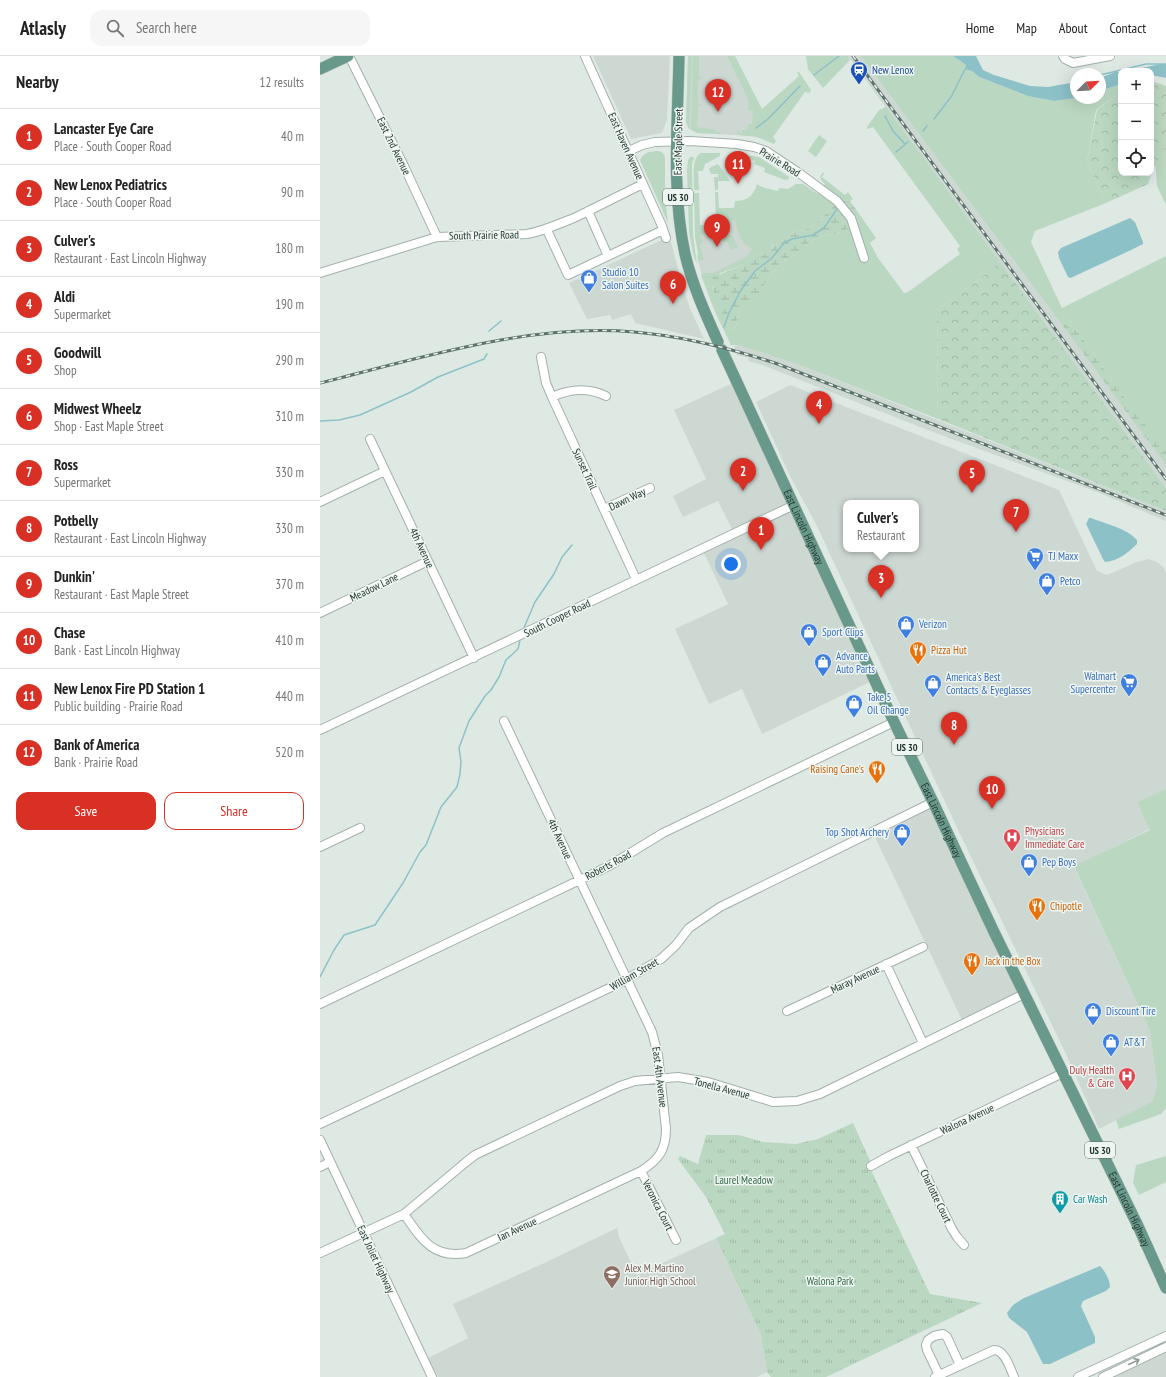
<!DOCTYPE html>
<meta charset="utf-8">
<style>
:root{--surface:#fff;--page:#f6f6f6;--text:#222;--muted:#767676;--line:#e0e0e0;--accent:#d93025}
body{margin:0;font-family:"PT Sans Narrow",sans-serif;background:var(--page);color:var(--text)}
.controls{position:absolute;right:12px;top:12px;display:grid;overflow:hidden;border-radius:8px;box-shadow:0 4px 16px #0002}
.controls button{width:36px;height:36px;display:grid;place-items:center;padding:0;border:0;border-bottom:1px solid var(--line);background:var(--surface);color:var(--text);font:20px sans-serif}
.compass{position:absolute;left:750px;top:12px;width:36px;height:36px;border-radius:50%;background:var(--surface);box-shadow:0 4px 16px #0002;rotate:66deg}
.you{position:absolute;left:411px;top:508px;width:14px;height:14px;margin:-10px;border:3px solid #fff;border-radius:50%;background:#1a73e8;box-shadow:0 0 0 6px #1a73e833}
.badge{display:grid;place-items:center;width:26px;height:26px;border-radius:50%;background:var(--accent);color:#fff;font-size:13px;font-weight:700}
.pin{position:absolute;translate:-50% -33px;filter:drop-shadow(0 1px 2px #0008)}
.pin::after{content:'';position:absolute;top:21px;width:14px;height:12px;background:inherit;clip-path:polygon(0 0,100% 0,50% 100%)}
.popup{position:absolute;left:523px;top:444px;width:76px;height:52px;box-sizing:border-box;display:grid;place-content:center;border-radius:8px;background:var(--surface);filter:drop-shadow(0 1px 3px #0005);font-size:13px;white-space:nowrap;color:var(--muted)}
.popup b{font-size:15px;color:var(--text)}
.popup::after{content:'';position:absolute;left:50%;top:100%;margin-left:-8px;border:8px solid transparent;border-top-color:var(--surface)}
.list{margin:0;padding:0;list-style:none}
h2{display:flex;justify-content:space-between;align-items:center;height:52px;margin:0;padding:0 16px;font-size:17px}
h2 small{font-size:13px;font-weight:400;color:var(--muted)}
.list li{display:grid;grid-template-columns:26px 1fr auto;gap:12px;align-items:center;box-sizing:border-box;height:56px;padding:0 16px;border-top:1px solid var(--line)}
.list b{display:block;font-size:15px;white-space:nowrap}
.list p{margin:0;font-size:13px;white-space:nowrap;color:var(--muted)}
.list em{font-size:13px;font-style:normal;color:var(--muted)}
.actions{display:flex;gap:8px;padding:12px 16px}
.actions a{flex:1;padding:9px 0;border:1px solid var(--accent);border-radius:12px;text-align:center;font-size:14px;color:var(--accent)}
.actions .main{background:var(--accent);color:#fff}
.icon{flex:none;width:22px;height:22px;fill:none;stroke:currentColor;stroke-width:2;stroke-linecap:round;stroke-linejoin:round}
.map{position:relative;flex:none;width:846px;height:1321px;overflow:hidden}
header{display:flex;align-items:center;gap:24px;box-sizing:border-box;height:56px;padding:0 20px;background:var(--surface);border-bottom:1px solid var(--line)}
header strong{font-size:19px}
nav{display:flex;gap:22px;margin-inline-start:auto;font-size:14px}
.search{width:280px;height:36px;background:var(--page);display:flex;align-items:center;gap:10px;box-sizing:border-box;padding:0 14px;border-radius:12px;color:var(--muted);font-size:15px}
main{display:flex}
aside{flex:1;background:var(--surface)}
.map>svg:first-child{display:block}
.built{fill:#ced8d3;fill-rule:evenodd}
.grass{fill:#bad7c1}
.forest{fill:url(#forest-crowns)}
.wetland{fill:url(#wetland-marsh)}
.park{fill:url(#park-tufts)}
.water{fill:#8dc1c8}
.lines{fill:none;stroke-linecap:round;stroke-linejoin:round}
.stream{stroke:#8dc1c8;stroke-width:1.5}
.minor-casing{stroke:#a3b0aa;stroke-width:10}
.major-casing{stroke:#bdc3c1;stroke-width:12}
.minor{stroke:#fff;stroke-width:8}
.major{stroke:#69998a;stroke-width:11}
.rail-casing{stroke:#5d726b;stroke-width:3}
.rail{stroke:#eff6f2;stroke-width:1.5;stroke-dasharray:4.5;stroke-linecap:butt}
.oneway{stroke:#909b98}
.labels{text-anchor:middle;stroke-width:3;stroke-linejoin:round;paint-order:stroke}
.shield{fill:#eff6f2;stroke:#60706a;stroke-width:1}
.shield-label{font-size:10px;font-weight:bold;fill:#223730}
.transit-label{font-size:11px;fill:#164399;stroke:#eff6f2;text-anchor:start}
.street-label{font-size:11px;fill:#223730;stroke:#eff6f2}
.shop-label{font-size:11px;fill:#366cbe;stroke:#eff6f2;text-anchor:start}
.food-label{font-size:11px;fill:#c56008;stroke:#eff6f2;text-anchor:start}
.health-label{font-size:11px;fill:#be3a42;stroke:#eff6f2;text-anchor:start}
.park-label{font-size:11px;fill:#326844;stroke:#eff6f2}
.culture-label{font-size:11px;fill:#0d838f;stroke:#eff6f2;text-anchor:start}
.education-label{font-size:11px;fill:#785e54;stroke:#eff6f2;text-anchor:start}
</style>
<header>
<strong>Atlasly</strong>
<div class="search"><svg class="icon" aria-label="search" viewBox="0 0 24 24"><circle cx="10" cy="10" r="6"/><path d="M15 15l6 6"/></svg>Search here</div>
<nav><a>Home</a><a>Map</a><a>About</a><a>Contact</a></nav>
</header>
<main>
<aside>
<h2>Nearby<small>12 results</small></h2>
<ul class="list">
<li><span class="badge">1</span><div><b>Lancaster Eye Care</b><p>Place · South Cooper Road</p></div><em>40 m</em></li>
<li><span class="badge">2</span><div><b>New Lenox Pediatrics</b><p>Place · South Cooper Road</p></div><em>90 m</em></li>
<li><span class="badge">3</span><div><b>Culver's</b><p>Restaurant · East Lincoln Highway</p></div><em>180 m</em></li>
<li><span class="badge">4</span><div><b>Aldi</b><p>Supermarket</p></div><em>190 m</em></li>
<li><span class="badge">5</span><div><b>Goodwill</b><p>Shop</p></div><em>290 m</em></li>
<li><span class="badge">6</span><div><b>Midwest Wheelz</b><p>Shop · East Maple Street</p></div><em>310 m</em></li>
<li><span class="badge">7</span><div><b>Ross</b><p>Supermarket</p></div><em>330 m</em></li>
<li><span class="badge">8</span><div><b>Potbelly</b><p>Restaurant · East Lincoln Highway</p></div><em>330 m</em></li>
<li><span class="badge">9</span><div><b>Dunkin'</b><p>Restaurant · East Maple Street</p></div><em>370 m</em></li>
<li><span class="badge">10</span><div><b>Chase</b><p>Bank · East Lincoln Highway</p></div><em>410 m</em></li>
<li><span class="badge">11</span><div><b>New Lenox Fire PD Station 1</b><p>Public building · Prairie Road</p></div><em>440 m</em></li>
<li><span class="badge">12</span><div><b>Bank of America</b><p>Bank · Prairie Road</p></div><em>520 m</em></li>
</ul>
<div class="actions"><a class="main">Save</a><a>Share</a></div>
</aside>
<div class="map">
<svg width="846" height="1321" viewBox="0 0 846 1321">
<defs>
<pattern id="forest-crowns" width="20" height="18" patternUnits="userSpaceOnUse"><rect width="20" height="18" fill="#bad7c1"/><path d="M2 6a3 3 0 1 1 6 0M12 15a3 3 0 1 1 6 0" fill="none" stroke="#a0b9a6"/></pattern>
<pattern id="wetland-marsh" width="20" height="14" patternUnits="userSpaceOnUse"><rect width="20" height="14" fill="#bad7c1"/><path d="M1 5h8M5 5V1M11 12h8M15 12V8" fill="none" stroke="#a0b9a6"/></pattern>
<pattern id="park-tufts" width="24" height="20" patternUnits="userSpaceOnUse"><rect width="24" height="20" fill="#bad7c1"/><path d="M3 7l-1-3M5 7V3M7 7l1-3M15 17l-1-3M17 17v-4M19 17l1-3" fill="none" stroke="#a0b9a6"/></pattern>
</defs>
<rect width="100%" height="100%" fill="#dfe9e4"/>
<path class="built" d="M273,0h77l-3,64 -5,13 -31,6z
M368,0h39l27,54 -1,15 -3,11 -53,-3 -9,-5 -2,-6z
M528,0h17l150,206 101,134 50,69v23z
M417,160l19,38 -53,26 -6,-23 1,-4 -3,-17z
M350,182l12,46 8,24 14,31 -69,-16 -4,-9 -19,6 -2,-5 -23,4 -18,-36 95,-44z
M418,289l56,18 372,148v10l-69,-29 -159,-58 -176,-69 -14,-4 1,-3 -12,-3 -3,-9z
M415,326l139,298 -112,54 -20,-45 -33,15 -34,-75 53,-25 -26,-55 31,-18 -15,-30 -35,16 -10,-21 33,-17 -32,-69z
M470,329l269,105 38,81 10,4 30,-13 12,-3 8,3 7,6 2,5v216l-29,13 13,27 -76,38 76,164 7,52 -4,18 -54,28 -33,-75 -106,-220 -144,-310 -26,-48 -34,-74zM526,447h70v46h-70z
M612,748l85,188 -55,28 -89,-187z
M297,1172l2,9 18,38 79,-37 45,97 6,37 -10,5h-319l-10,-19 40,-20 -15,-34 87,-39z
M846,1293v28h-60z"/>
<path class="grass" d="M368,0h4l-3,73 -3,-7z
M373,0h6v20l4,2 -5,2v23l4,2 -4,1 -1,21 5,1 13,1 1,3h4v2l-23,-1 -6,-3z
M407,0h8l27,53 37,-33 -2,-4h2l12,18 -1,3 -5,-1 -32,45 3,4 -2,3 -17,-7 -17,-2 -3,-2 1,-3 1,3h3v-3h5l1,-6h4l1,-13 -5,-1 1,-9z
M486,0h42l2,4 -27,28 -15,-19z
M541,0h92l13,9v4l6,2 7,6 49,19 26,5 22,-3h24v-7l21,-7v8l-25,18 -9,52 19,41 -71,28 -4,11 31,66 104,-52v202l-96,-138 -7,6z
M566,51l114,155 -23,19 -40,29 1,109 -144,-56 -56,-18h-7l-16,-33 -14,-37 3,-2h9l31,-15 5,-4 3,-5c-13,-9 -13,-16 -17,-29l-4,1v5l-5,-3 -26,13 3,4 -3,5 4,15 -6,1v-8l-3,-18 -1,-42h5l1,32h16l-1,-33h3l1,16h15l1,-7c13,0 18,-5 22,-17l5,3 15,4 3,-3 8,1 8,-5h7l15,10 7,-10c-5,-4 -6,-6 -2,-12l1,2 -2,3 23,18 3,-3 5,7 -3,2 -14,-1 -5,9 -17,16 -10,5 -12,3 -12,10 -7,2 -4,8 -4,1 -6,-1 -16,12 -23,8 -8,14 10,26 9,17 4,-2 6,-18 6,-5 14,-16 19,-26 13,-7 24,-19 26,-5 10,-9 7,-8 16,23 -6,5 8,15 26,35 4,-1 52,-38 -3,-5 3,-3 -87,-119 -5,2 -1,-2 12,-17z
M499,79l8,6 -11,16 -8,-6z
M843,93l3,1v55l-9,-19 -2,-27z
M339,95l4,2 2,4v38l3,28 -28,-63c3,-8 12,-9 19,-9z
M381,97h19v3l-15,8 -2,7h-5l1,19h-5c0,-10 -3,-33 7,-37z
M419,98l20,3 30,20v2l-4,1 -21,-8 1,-4 -11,-4 1,-3 -11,-4 -1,4 -2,-1z
M371,100l3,2 -2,6 1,70 4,31 -4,-11 -4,-23 -2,-61 1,-10z
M398,108l12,17h-12v9h-3l-1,-13h4v-3h-7l-2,-5 2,-2z
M409,179l4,2 5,10 -7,3 -4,-8 -2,1 -3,-5 -8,4 13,-7z
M846,733v319l-5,6 -42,15 -3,-9 37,-19 4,-18 -7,-52 -76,-165 76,-36 -13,-28z
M846,1100v26l-27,13 -6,-12 3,-18z"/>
<path class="forest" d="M831,25l15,5v64l-3,-1 -10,21 -5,14 -42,19 -19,-41 10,-52 24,-18v81h30z
M680,206l166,226v23l-228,-92 -1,-109 40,-29z"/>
<path class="wetland" d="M521,142l3,3h6l10,14 -10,12 -7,5 -26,5 -24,19 -13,7 -19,26 -3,9 -4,4 -13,8 -6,18 -4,2c-6,-9 -23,-43 -18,-53l30,-12 16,-12c11,2 10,-2 16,-9l5,-1 12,-10 12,-3 10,-5 17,-16 5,-9z
M750,264l48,69 48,63v13l-103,-139z"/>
<path class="park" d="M533,1067l18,40v7l59,124 52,9 -156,74h-55l-4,-5 -6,-37 -45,-97 9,-4 -19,-37 -28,-38 2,-3 18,8 8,-29h33l24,7 33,2 22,-5z"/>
<path class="water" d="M633,0h23l7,14 11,5 36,11 18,1 28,-5v16l-22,3 -26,-5 -49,-19 -7,-6 -7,-2 1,-4z
M841,8h5v14l-15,-3v-4h-24z
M795,16h6v12l-21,7v-13z
M810,162l5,4 8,20v2l-14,7 -52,24 -6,3 -3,-1 -9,-19 -1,-6 3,-4z
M769,462h2c15,6 35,10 46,22v4c-8,8 -19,17 -32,18l-2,-3 -17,-35z
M780,1210c5,5 10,14 10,21l-4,4 -23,10 -2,5 14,31v6l-45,21h-7l-16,-32 -18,-14 -2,-5 6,-8 11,-7z"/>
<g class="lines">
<path class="stream" d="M494,19l25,-19
M780,19l46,-11h20
M565,60l8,15 12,13
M614,63l17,-22 14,-28
M436,72l12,-9 32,-33
M603,75l4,-5
M576,96l12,-10
M404,271l5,-14 12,-23 14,-19 17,-13 12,-15 8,-4 21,-4 11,-7 13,-19
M169,275l12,-10
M0,365l19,-1 21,-5 51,-23 27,-15 46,-18 3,-5
M203,574l12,-28 19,-28 8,-17 10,-12
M0,921l14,-27 10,-15 31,-10 28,-42 17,-31 6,-7 15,-38 16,-20 3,-13 1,-12 -2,-14 10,-27 16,-25 6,-6 8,-13 7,-17 12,-11 2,-9"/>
<g class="minor-casing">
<path id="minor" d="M29,0l54,108 34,73
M265,0l77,170 4,12
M743,0l2,3 8,4 37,-7
M309,95l13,-6 13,-3 35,-1 47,3 17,3 12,4 33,22 38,28 14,17 13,40
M268,155l20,45
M227,174l21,45 95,-45
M0,217l117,-36 90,-3c17,-3 31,-10 47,-16 23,-11 46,-23 69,-34
M221,301l5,26 6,14 84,182
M232,341c18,-8 35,-10 54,-1
M50,383l104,219
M0,446l65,-31
M284,453l46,-21
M0,557l108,-52
M0,674l474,-225
M0,791l40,-19
M566,908l37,79
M0,948l289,-138 54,-33 231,-111
M467,955l136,-64
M0,1068l300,-141 41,-24 15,-14 13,-17 31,-21 213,-105
M0,1084l112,237
M591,1089l41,84 5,8 7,8
M551,1110l18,-10 174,-83
M0,1111l10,-5
M321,1115l35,69
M84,1158c17,24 28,45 62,39l175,-82c17,-11 25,-20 25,-42l-8,-74 -6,-23 -148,-311
M0,1197l84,-39 62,-52 9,-7 145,-69 15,-5 43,-4 30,5 65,20 24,-1 23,-7 204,-100
M619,1319l-12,-25 -1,-5 2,-5 6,-4 9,-2 4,3 13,28
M615,1321l59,-27c11,0 16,18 20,27
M758,1321l88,-41
M783,1321l63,-30"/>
</g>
<g class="major-casing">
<g id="major">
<path d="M359,0c-1,64 -8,134 6,198 7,30 20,59 33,88"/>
<path d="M0,13l28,-13"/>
<path id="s1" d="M402,294l172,372 39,80 61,130 144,294 28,62"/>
</g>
</g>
<use href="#minor" class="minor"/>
<use href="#major" class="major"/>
<g class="rail-casing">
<path id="rail" d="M533,0l313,423
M0,327c101,-25 210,-60 314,-51 49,4 95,16 141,31l391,152"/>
</g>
<use href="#rail" class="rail"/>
</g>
<defs><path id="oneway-shaft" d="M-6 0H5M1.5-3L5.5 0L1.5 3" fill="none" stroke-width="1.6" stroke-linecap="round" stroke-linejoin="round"/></defs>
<use class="oneway" href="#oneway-shaft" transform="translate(814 1306) rotate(-25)"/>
<defs>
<g id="station-pin" transform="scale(0.9)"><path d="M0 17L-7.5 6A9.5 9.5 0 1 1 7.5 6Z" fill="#1a4fb4" stroke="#eff6f2"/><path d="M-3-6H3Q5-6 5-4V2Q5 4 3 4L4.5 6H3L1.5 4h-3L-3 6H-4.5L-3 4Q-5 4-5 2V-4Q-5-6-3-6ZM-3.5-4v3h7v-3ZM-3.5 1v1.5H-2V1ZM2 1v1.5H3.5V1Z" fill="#fff"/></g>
<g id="shop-pin" transform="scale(0.9)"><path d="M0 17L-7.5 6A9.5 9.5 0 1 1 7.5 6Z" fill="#3f7fe0" stroke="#eff6f2"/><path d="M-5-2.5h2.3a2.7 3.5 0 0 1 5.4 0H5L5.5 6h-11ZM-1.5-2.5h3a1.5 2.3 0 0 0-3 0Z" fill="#fff"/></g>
<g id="supermarket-pin" transform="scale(0.9)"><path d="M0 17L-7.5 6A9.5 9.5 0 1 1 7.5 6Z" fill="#3f7fe0" stroke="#eff6f2"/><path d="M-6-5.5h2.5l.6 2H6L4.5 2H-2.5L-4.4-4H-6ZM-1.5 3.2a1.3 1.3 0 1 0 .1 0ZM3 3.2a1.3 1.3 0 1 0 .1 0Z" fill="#fff"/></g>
<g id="restaurant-pin" transform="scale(0.9)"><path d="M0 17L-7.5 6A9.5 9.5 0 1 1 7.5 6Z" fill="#e8710a" stroke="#eff6f2"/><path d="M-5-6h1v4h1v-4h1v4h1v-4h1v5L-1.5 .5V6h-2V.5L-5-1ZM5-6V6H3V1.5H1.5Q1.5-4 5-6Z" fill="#fff"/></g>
<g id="hospital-pin" transform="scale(0.9)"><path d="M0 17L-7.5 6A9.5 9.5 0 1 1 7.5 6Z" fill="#e0444e" stroke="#eff6f2"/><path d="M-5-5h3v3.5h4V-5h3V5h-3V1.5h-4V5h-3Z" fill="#fff"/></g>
<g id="building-pin" transform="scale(0.9)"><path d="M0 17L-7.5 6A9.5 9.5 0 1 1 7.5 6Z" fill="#0f9aa8" stroke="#eff6f2"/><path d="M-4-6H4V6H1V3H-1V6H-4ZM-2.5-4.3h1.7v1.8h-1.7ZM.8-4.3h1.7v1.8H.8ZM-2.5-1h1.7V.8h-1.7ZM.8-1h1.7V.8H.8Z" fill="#fff"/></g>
<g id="school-pin" transform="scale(0.9)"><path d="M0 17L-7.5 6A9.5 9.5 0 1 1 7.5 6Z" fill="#8d6e63" stroke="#eff6f2"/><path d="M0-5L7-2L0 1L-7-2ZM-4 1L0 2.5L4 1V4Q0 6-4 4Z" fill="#fff"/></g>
</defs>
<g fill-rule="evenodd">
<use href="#station-pin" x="539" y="14"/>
<use href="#shop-pin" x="269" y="222"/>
<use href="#supermarket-pin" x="715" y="500"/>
<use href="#shop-pin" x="727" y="525"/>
<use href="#shop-pin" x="586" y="568"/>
<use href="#shop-pin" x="489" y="576"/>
<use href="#restaurant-pin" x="598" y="594"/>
<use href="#shop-pin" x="503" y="606"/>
<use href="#supermarket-pin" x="809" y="626"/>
<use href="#shop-pin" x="613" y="627"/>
<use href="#shop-pin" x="534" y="647"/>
<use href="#restaurant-pin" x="557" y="713"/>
<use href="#shop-pin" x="582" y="776"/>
<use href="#hospital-pin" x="692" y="781"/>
<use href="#shop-pin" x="709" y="806"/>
<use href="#restaurant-pin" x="717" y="850"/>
<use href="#restaurant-pin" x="652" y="905"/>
<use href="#shop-pin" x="773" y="955"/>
<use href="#shop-pin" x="791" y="986"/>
<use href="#hospital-pin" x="807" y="1020"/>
<use href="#building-pin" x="740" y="1143"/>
<use href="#school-pin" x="292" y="1218"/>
</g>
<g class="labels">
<g class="shield">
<rect x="343" y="133" width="30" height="16" rx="3"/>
<rect x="572" y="683" width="30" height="16" rx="3"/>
<rect x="765" y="1086" width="30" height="16" rx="3"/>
</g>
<g class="shield-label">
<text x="358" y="145">US 30</text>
<text x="587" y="695">US 30</text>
<text x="780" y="1098">US 30</text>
</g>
<g class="transit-label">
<text x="552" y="18">New Lenox</text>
</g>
<g class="street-label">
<text transform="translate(358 86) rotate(-89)" y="4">East Maple Street</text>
<text transform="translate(74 90) rotate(64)" y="4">East 2nd Avenue</text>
<text transform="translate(306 90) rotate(66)" y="4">East Haven Avenue</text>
<text transform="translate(460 106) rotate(31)" y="4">Prairie Road</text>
<text transform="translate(164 179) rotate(-1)" y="4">South Prairie Road</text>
<text transform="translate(265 413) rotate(65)" y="4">Sunset Trail</text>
<text transform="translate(307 443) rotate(-25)" y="4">Dawn Way</text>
<text dy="4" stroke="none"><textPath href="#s1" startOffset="195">East Lincoln Highway</textPath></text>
<text transform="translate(102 492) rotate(65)" y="4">4th Avenue</text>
<text transform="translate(54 531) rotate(-26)" y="4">Meadow Lane</text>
<text transform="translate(237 562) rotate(-26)" y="4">South Cooper Road</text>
<text dy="4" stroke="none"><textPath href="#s1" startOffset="519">East Lincoln Highway</textPath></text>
<text transform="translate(240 783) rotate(65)" y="4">4th Avenue</text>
<text transform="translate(288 809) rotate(-28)" y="4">Roberts Road</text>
<text transform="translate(314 918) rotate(-30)" y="4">William Street</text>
<text transform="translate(535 923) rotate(-25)" y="4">Maray Avenue</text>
<text transform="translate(340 1021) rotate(83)" y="4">East 4th Avenue</text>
<text transform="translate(402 1032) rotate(15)" y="4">Tonella Avenue</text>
<text transform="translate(647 1063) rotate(-25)" y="4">Walona Avenue</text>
<text transform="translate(616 1140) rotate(64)" y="4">Charlotte Court</text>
<text transform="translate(338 1149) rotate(63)" y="4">Veronica Court</text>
<text dy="4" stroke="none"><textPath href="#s1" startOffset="951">East Lincoln Highway</textPath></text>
<text transform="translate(197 1173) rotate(-25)" y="4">Ian Avenue</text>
<text transform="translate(56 1203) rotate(65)" y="4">East Joliet Highway</text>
</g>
<g class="shop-label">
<text x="282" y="220">Studio 10<tspan x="282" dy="13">Salon Suites</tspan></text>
<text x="728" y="504">TJ Maxx</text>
<text x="740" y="529">Petco</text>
<text x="599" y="572">Verizon</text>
<text x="502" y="580">Sport Clips</text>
<text x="516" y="604">Advance<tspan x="516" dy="13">Auto Parts</tspan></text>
<text x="796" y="624" text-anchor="end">Walmart<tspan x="796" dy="13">Supercenter</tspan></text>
<text x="626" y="625">America's Best<tspan x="626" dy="13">Contacts &amp; Eyeglasses</tspan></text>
<text x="547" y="645">Take 5<tspan x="547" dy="13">Oil Change</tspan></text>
<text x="569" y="780" text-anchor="end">Top Shot Archery</text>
<text x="722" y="810">Pep Boys</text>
<text x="786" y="959">Discount Tire</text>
<text x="804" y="990">AT&amp;T</text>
</g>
<g class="food-label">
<text x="611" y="598">Pizza Hut</text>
<text x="544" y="717" text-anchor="end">Raising Cane's</text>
<text x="730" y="854">Chipotle</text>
<text x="665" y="909">Jack in the Box</text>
</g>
<g class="health-label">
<text x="705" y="779">Physicians<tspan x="705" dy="13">Immediate Care</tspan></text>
<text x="794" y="1018" text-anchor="end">Duly Health<tspan x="794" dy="13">&amp; Care</tspan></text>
</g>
<g class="park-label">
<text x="424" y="1128">Laurel Meadow</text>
<text x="510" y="1229">Walona Park</text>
</g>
<g class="culture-label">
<text x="753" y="1147">Car Wash</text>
</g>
<g class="education-label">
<text x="305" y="1216">Alex M. Martino<tspan x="305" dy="13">Junior High School</tspan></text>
</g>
</g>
</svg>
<div class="controls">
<button>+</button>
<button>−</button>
<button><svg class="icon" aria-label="locate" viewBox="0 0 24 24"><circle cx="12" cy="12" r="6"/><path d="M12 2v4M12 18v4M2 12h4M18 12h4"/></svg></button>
</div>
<svg class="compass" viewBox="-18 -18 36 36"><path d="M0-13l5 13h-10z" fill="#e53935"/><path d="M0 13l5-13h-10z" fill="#767676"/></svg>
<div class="you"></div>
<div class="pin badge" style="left:441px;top:494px">1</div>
<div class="pin badge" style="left:423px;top:435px">2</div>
<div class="pin badge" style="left:561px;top:542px">3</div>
<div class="popup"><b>Culver's</b>Restaurant</div>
<div class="pin badge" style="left:499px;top:368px">4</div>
<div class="pin badge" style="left:652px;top:437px">5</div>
<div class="pin badge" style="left:353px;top:248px">6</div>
<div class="pin badge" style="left:696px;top:476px">7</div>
<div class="pin badge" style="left:634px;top:689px">8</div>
<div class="pin badge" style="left:397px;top:191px">9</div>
<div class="pin badge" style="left:672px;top:753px">10</div>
<div class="pin badge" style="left:418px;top:128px">11</div>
<div class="pin badge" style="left:398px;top:56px">12</div>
</div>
</main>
